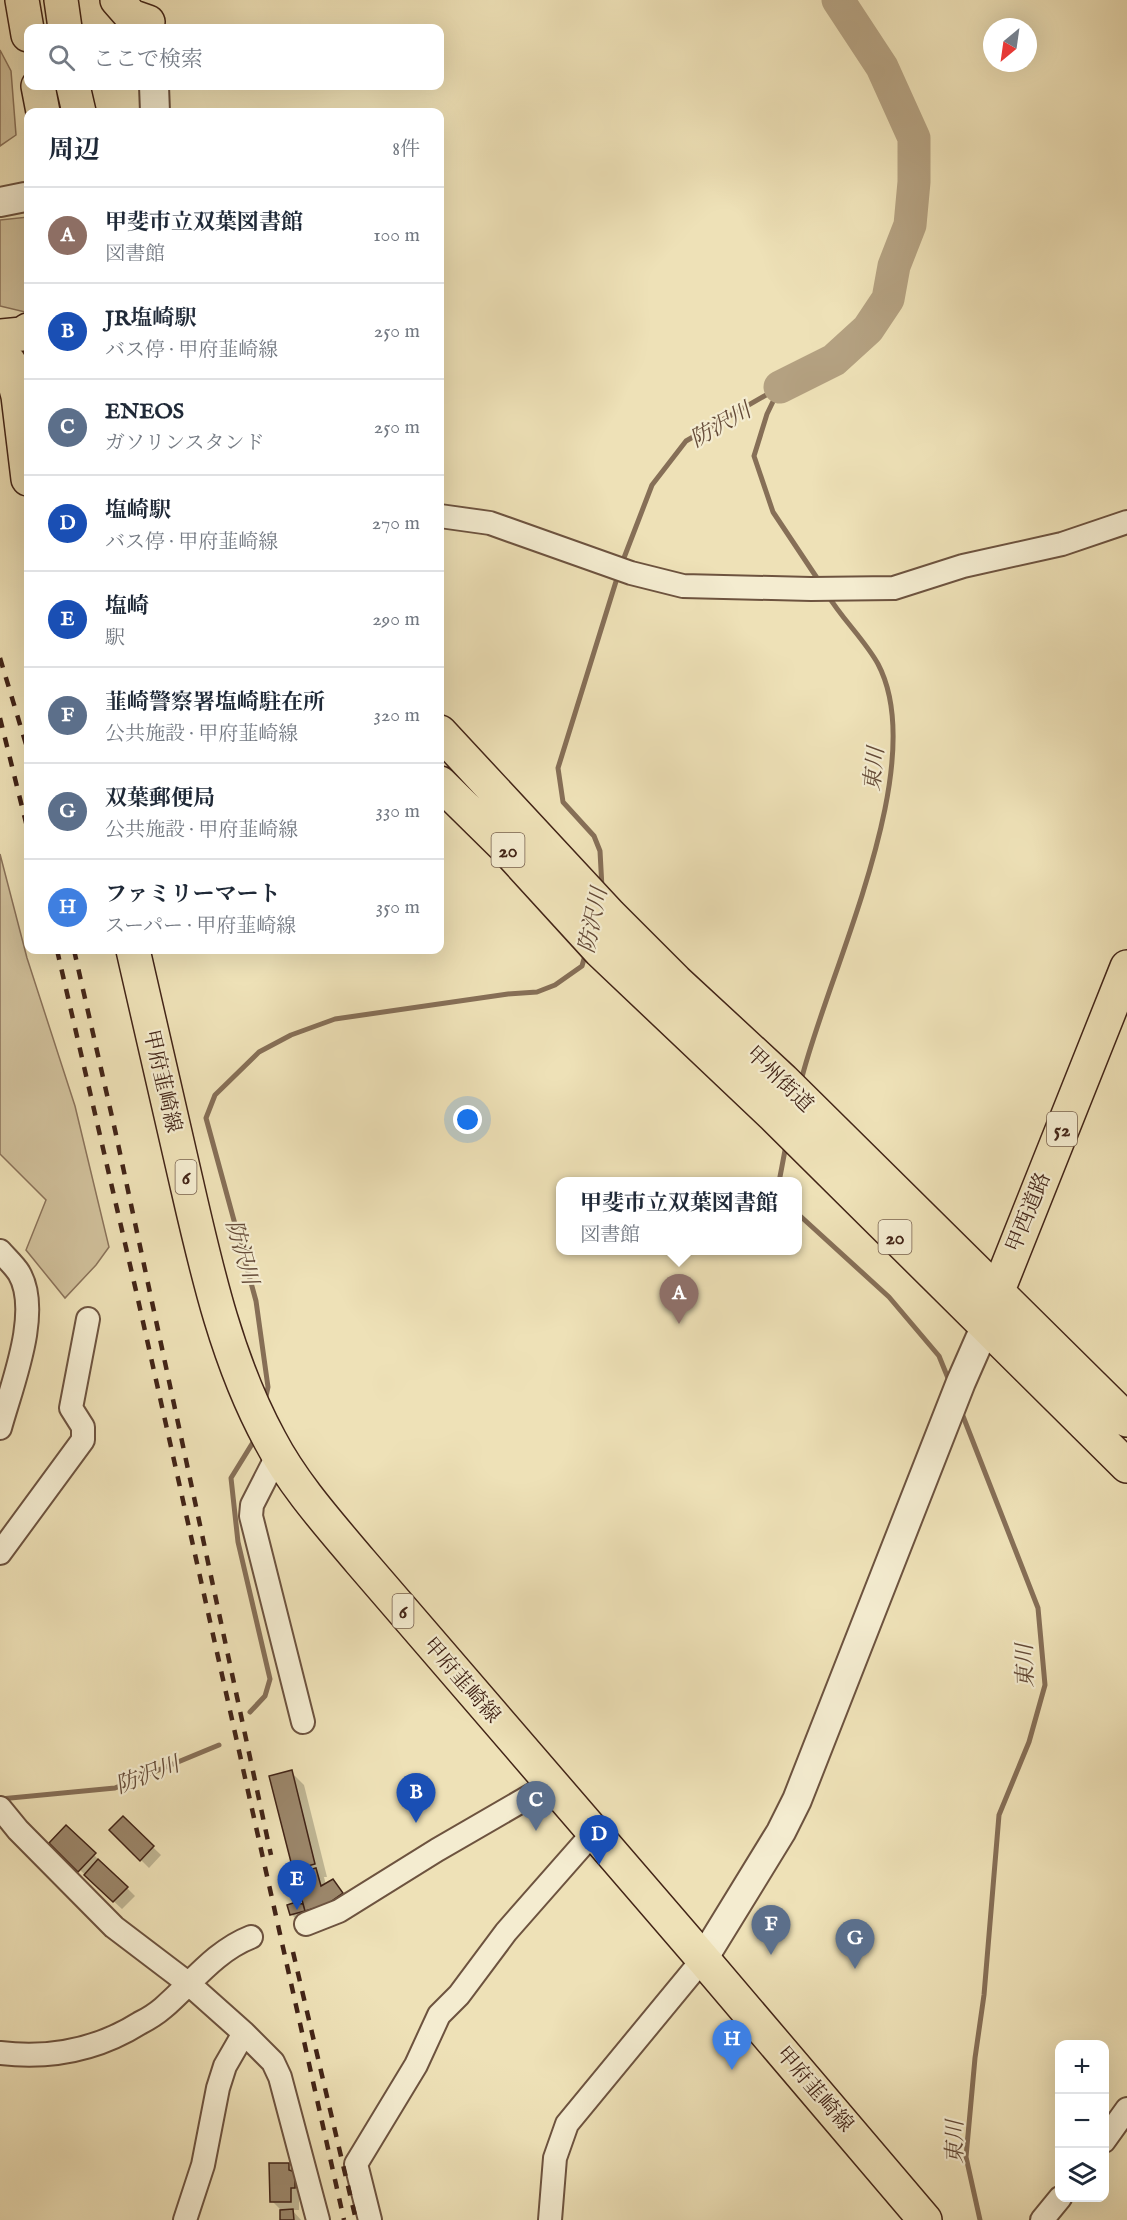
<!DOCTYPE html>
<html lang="ja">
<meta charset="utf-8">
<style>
:root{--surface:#fff;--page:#f6f6f7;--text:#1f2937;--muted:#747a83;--line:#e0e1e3;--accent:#b45309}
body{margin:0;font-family:"IM FELL English","Noto Serif JP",serif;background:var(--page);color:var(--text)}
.controls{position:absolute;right:18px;bottom:18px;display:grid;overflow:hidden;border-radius:12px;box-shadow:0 6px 24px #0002}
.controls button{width:54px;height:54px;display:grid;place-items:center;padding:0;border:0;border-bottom:2px solid var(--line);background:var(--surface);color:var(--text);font:30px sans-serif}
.compass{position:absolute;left:983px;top:18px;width:54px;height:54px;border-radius:50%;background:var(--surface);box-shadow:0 6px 24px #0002;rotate:209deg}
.you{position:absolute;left:468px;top:1120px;width:21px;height:21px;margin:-15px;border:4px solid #fff;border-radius:50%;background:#1a73e8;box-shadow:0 0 0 9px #1a73e833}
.badge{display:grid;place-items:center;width:39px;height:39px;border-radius:50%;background:var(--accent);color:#fff;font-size:20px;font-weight:700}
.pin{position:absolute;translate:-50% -50px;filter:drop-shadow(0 2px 3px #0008)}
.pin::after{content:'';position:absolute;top:32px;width:21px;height:18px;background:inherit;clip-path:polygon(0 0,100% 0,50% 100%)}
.popup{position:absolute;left:556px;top:1177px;width:246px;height:78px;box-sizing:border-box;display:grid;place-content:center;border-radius:12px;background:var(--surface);filter:drop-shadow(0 2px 4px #0005);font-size:20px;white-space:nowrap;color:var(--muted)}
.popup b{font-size:22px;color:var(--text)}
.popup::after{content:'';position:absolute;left:50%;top:100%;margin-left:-12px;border:12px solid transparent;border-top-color:var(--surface)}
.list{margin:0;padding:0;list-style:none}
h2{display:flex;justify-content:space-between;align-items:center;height:78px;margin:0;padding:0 24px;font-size:26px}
h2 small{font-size:20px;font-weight:400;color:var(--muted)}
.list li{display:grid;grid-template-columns:39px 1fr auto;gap:18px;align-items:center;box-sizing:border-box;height:96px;padding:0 24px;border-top:2px solid var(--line)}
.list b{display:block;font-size:22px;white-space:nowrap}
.list p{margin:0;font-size:20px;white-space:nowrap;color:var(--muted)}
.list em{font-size:20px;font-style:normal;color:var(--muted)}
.icon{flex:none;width:33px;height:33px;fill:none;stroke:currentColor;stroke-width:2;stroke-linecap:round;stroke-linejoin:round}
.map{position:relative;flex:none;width:1127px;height:2220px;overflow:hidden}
.search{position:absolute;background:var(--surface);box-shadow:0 6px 24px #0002;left:24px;top:24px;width:420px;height:66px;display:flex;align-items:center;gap:15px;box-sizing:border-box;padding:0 21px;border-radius:12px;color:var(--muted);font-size:22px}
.panel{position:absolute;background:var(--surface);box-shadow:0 6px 24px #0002;left:24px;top:108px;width:420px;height:846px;border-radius:12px}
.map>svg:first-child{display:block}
.green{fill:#d1c19c;stroke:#8a725a;stroke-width:1.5}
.shadow{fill:#0003}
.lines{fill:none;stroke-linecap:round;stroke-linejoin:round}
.stream{stroke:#866f57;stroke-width:5}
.river{stroke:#b4a181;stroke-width:33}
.building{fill:#9b866a;stroke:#422417;stroke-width:1.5}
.minor-casing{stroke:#6d533f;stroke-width:26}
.tertiary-casing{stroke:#6d533f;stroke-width:32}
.primary-casing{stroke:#422417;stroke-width:36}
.trunk-casing{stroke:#422417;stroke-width:36}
.minor{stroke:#f4ecd0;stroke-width:22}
.tertiary{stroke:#f4ecd0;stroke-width:28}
.primary{stroke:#eee1b7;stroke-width:33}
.trunk{stroke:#eee1b7;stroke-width:33}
.rail{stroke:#422417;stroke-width:4.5;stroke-dasharray:10 10;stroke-linecap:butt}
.labels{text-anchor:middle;stroke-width:4.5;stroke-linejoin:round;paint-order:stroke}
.shield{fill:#f4ecd0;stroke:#77604e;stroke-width:1.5}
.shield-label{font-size:20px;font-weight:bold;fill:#422417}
.street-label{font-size:21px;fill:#422417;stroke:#f4ecd0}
.water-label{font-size:22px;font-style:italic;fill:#644a37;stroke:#f4ecd0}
</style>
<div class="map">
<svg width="1127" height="2220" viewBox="0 0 1127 2220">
<rect width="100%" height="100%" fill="#eee1b7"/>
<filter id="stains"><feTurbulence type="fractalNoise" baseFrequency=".00333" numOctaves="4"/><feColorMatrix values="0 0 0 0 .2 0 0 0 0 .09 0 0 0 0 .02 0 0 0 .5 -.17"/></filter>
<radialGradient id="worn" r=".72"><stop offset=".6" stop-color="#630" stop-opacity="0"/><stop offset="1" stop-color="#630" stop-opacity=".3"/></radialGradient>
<path class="green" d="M0,50l11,21 5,64 -16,11z
M28,217v92l-3,3 -25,-6v-86z
M0,854l27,104 48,148 34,141 -13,18 -31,33 -39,-48 20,-50 -46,-46z"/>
<path class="shadow" d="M291,1772l13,13 23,92h-3l2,8 6,-4 19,21 -56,16 -4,-4 12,-9 3,4 -7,-35 -5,-5z
M123,1818l38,37 -12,13 -38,-38z
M66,1827l69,69 -13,13 -71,-66z
M288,2165l8,8 7,23h-4v14h-7l9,10h-19l-1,-10 -9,-9z"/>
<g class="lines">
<path class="stream" d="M780,387l-13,27 -13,42 19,56 46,69
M622,563l30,-78 34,-44 94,-54
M602,888l-2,-37 -6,-15 -31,-34 -5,-34 60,-193
M801,1081c26,-107 131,-315 77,-417 -14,-25 -36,-45 -51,-70
M779,1182l7,-37
M798,1214l91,83 50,59 11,27
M265,1401l3,-14 -12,-86 -50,-183 9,-23 44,-43 32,-17 44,-16 173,-25 29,-2 18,-7 27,-19 4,-14
M961,1411l77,197 7,77 -16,57 -30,73 -15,180 -9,63 -9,99 14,63
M250,1712l15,-16 5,-17 -32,-137 -7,-64 24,-39
M0,1799l115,-11 104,-43"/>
<path class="river" d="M780,387l54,-27 34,-31 20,-30 6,-33 16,-41 4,-43v-44l-32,-71 -44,-67"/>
</g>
<path class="building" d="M292,1770l23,94 -22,6 -24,-94z
M123,1816l31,30 -14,15 -31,-31z
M66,1825l30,28 -18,19 -29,-29z
M98,1859l30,28 -15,15 -29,-27z
M316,1868l5,18 12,-7 10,14 -17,12 -21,6 -10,-37z
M293,1903l10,1 2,7 -15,4 -3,-10z
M269,2163h20v7l6,2v16h-4v14h-21z
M293,2209l1,11h-14v-10z"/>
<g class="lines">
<g class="minor-casing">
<path id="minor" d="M440,516l50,7 141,50 52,13 128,3 83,-1 69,-22 99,-22 65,-22
M0,1251c6,7 14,14 19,22 23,39 -8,114 -19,155
M278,1454l-26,51 -1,11 52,206
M0,1553l83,-113v-13l-12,-19 17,-89
M0,1808l18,22 96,97 75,57 55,49 29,29 7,15 38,143
M306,1924l33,-13 98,-61 114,-66
M0,2053c50,6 97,-3 140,-30 8,-4 16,-9 23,-15 29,-25 52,-57 88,-71
M1104,2141l23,-32
M185,2220l18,-55 15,-77 7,-22 19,-33
M370,2220l-14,-56 60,-99 23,-50 20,-20 47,-63 87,-99
M550,2220l5,-62 12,-34 136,-165
M1042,2220l18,-22"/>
</g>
<g class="tertiary-casing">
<path id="tertiary" d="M154,86l1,26
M0,202l25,-5
M703,1959l78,-127 16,-32 164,-418 25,-57"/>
</g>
<g class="primary-casing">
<path id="primary" d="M9,362l9,34 10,83
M133,950c18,78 36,156 54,235 20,87 40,176 83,255 23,44 58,83 90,121l343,398 222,261"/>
</g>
<g class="trunk-casing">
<path id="trunk" d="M22,0l6,35
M61,0l4,28
M117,0l14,16 17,6
M38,86l5,26
M73,86l6,26
M0,336l22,-2 6,-4
M440,732l170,183 66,66 107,99 344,340
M440,783l66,65 94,103 174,165 353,350
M991,1308l136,-341"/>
</g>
<use href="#minor" class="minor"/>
<use href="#tertiary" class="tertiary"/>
<use href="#primary" class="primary"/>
<use href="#trunk" class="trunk"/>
<path class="rail" d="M0,658l28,93
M0,718l28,113
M57,950l80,345 207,925
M74,950l41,180 156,725
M293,1952l63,268"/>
</g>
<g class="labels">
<g class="shield">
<rect x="491.5" y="833" width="33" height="34" rx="4.5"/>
<rect x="1047" y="1112" width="30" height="34" rx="4.5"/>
<rect x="175.5" y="1160" width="21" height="34" rx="4.5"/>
<rect x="878.5" y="1220" width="33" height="34" rx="4.5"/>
<rect x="392.5" y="1594" width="21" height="34" rx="4.5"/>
</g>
<g class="shield-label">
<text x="508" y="857">20</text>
<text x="1062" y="1136">52</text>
<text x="186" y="1184">6</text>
<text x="895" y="1244">20</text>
<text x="403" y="1618">6</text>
</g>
<g class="street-label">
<text transform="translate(780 1079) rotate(44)" y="7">甲州街道</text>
<text transform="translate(163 1081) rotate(77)" y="7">甲府韮崎線</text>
<text transform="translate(1028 1212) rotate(-68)" y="7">甲西道路</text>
<text transform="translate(462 1680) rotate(49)" y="7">甲府韮崎線</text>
<text transform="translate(815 2089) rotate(49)" y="7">甲府韮崎線</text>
</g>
<g class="water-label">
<text transform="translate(720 424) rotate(-30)" y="8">防沢川</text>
<text transform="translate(873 769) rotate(-84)" y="8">東川</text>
<text transform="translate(592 920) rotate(-78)" y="8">防沢川</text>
<text transform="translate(243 1252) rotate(74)" y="8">防沢川</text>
<text transform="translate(1024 1666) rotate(-91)" y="8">東川</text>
<text transform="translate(147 1774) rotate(-21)" y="8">防沢川</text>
<text transform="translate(954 2142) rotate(-90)" y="8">東川</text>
</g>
</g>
<rect width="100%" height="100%" filter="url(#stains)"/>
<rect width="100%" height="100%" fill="url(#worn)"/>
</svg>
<div class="controls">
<button>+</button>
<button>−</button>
<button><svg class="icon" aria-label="layers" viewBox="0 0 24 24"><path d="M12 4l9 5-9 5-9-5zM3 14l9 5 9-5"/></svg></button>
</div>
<svg class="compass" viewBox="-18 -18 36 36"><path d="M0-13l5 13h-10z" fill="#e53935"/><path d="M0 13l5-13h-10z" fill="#747a83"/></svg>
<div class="you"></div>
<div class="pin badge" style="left:679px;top:1324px;background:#8d6e63">A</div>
<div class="popup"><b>甲斐市立双葉図書館</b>図書館</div>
<div class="pin badge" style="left:416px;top:1823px;background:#1a4fb4">B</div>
<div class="pin badge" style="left:536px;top:1831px;background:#5c6f8a">C</div>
<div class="pin badge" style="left:599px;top:1865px;background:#1a4fb4">D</div>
<div class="pin badge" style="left:297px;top:1910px;background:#1a4fb4">E</div>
<div class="pin badge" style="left:771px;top:1955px;background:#5c6f8a">F</div>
<div class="pin badge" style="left:855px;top:1969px;background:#5c6f8a">G</div>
<div class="pin badge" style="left:732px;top:2070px;background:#3f7fe0">H</div>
<div class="search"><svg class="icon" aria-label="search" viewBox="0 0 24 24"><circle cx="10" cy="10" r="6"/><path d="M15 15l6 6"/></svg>ここで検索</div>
<section class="panel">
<h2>周辺<small>8件</small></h2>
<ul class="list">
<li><span class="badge" style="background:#8d6e63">A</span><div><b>甲斐市立双葉図書館</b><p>図書館</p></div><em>100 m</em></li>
<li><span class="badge" style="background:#1a4fb4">B</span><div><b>JR塩崎駅</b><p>バス停 · 甲府韮崎線</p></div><em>250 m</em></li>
<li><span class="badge" style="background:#5c6f8a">C</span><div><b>ENEOS</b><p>ガソリンスタンド</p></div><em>250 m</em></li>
<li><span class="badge" style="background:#1a4fb4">D</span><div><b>塩崎駅</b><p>バス停 · 甲府韮崎線</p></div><em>270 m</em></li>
<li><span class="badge" style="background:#1a4fb4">E</span><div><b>塩崎</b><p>駅</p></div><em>290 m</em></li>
<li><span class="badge" style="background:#5c6f8a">F</span><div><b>韮崎警察署塩崎駐在所</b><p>公共施設 · 甲府韮崎線</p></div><em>320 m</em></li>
<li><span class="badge" style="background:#5c6f8a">G</span><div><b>双葉郵便局</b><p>公共施設 · 甲府韮崎線</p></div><em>330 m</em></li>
<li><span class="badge" style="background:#3f7fe0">H</span><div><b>ファミリーマート</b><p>スーパー · 甲府韮崎線</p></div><em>350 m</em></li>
</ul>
</section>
</div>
